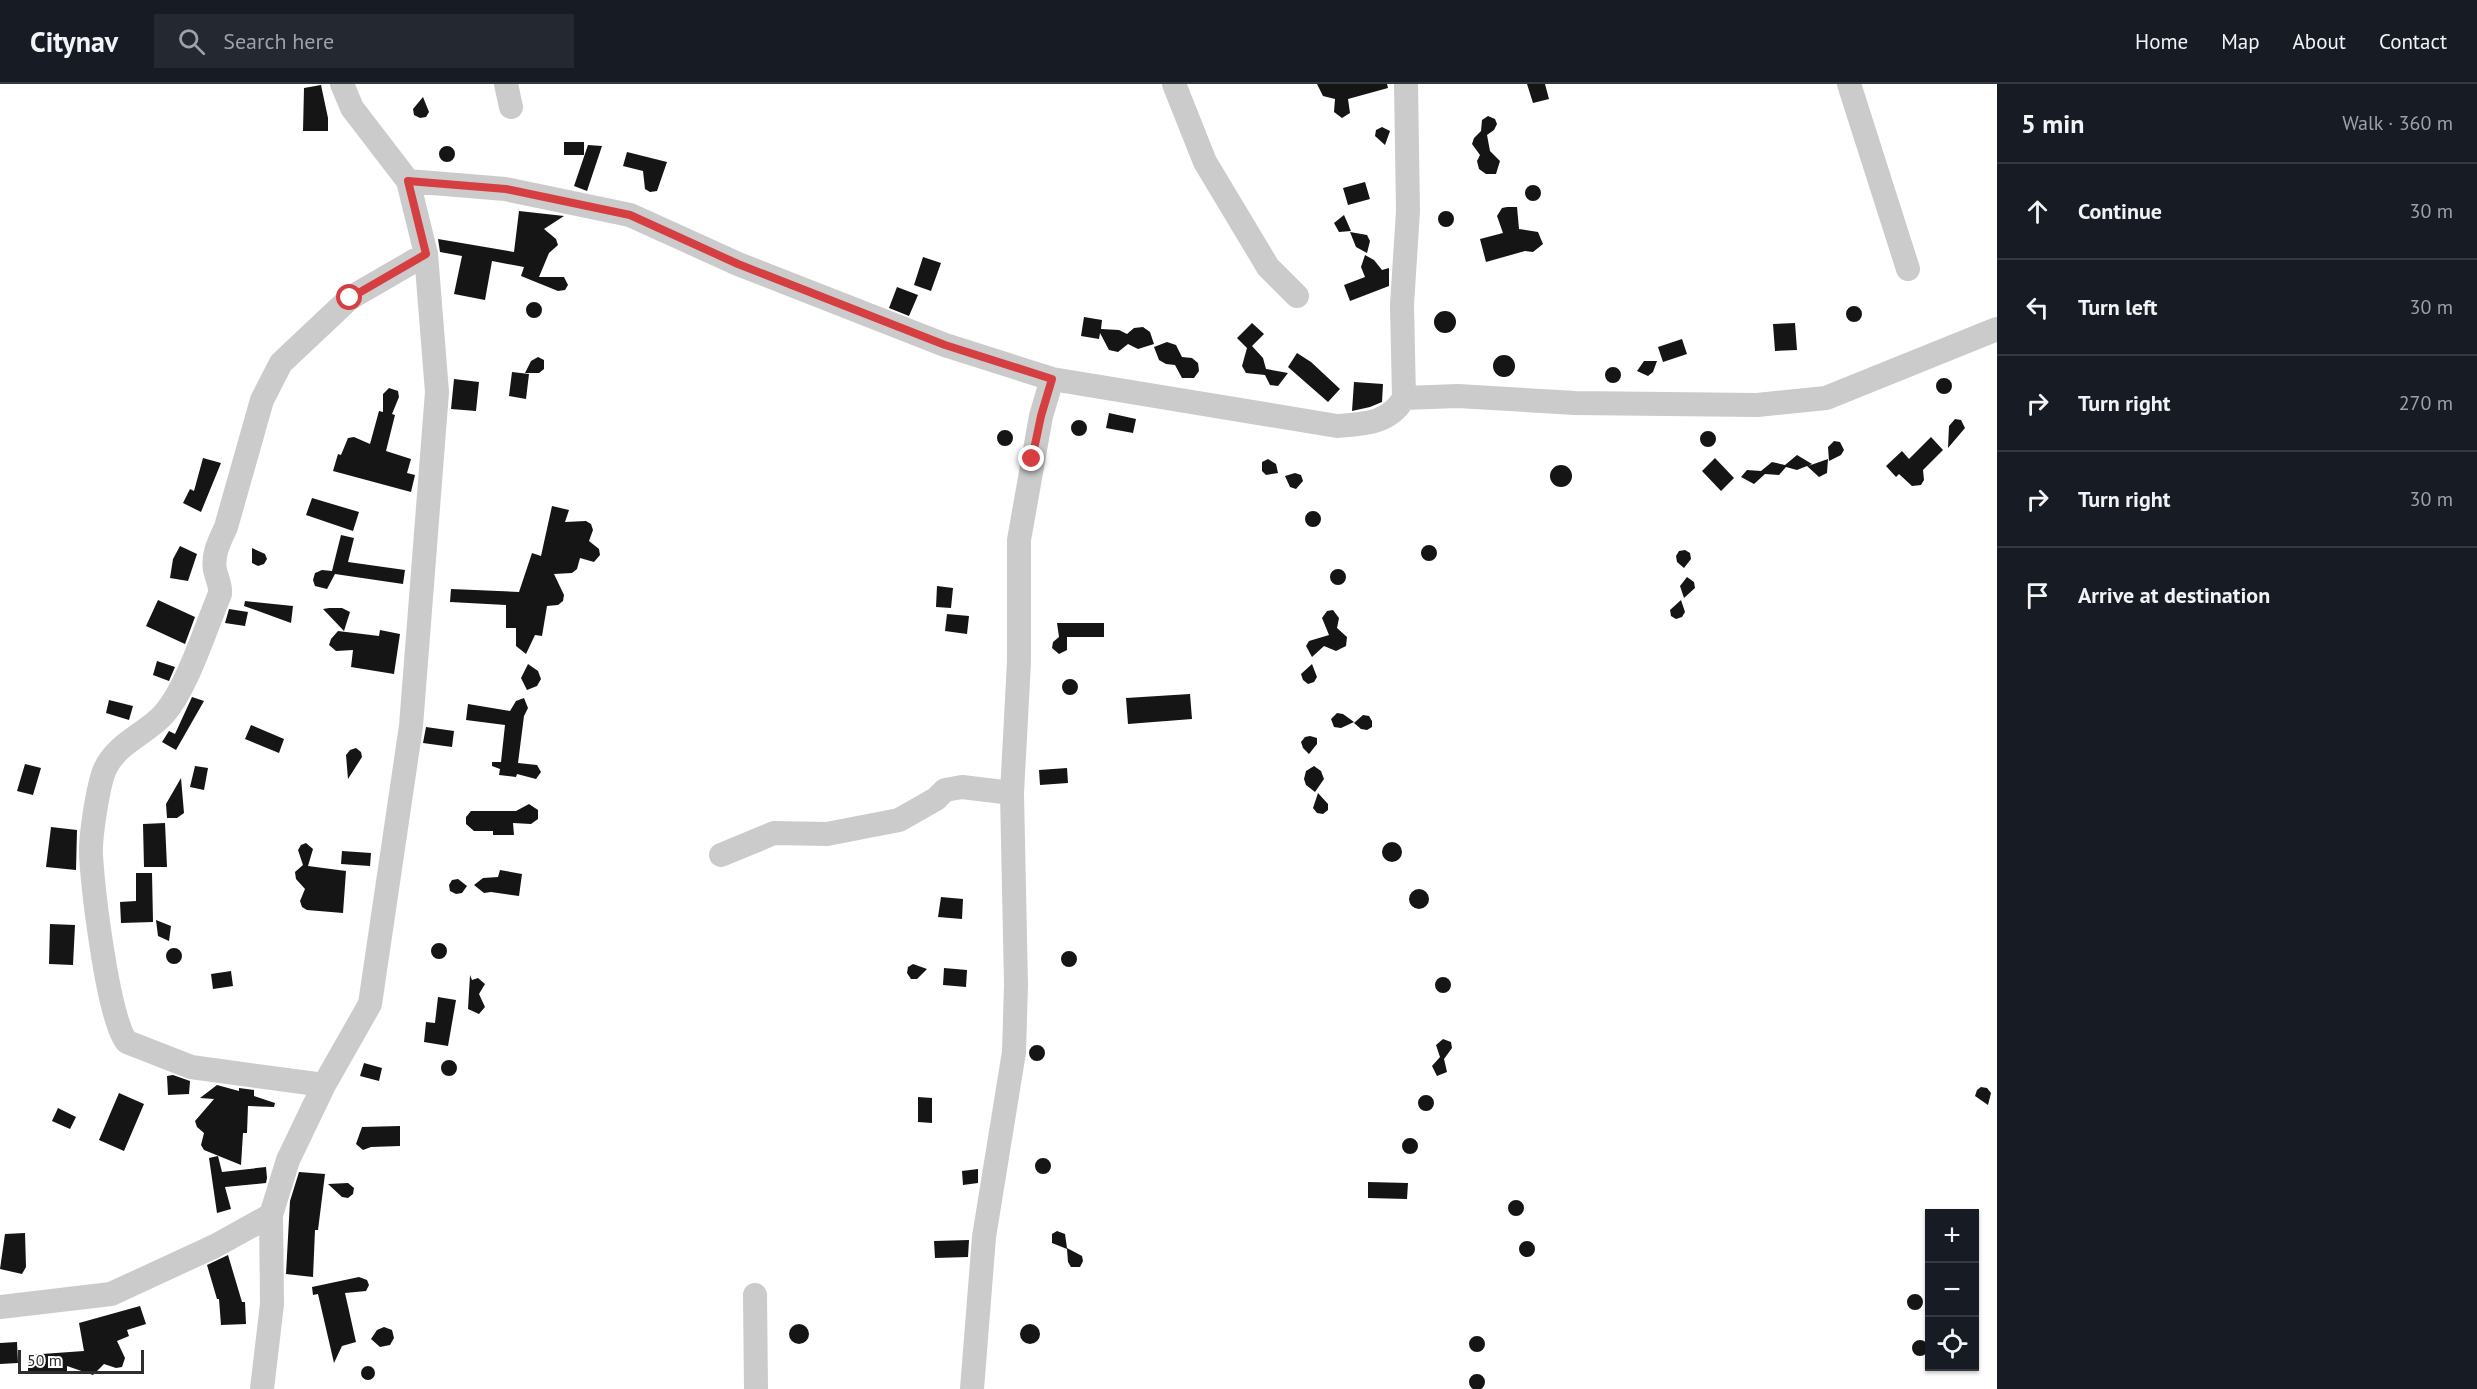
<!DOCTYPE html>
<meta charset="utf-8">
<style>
:root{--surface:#171b24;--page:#242831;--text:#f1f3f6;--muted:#9ea1a6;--line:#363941}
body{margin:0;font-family:"PT Sans",sans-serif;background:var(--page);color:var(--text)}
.controls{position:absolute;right:18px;bottom:18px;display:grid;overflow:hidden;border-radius:0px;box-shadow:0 2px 4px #0004}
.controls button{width:54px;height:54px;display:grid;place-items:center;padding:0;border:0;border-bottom:2px solid var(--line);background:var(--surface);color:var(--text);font:30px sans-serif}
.scale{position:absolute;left:18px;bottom:15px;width:126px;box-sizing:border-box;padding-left:6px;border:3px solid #2e2e2e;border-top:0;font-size:16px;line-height:21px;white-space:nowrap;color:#2e2e2e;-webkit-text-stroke:4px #fff;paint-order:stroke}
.stop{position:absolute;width:18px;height:18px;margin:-14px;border:4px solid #d63f41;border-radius:50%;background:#fff}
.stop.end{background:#d63f41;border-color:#fff;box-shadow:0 2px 6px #0008}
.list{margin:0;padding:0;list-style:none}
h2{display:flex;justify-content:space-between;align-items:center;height:78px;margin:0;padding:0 24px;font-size:26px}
h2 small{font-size:20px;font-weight:400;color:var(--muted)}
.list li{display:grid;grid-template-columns:39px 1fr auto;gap:18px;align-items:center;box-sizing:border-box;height:96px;padding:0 24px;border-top:2px solid var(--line)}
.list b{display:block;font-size:22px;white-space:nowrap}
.list em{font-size:20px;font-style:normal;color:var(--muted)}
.icon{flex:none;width:33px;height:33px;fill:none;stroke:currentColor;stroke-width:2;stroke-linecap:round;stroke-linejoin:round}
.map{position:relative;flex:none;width:1997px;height:1305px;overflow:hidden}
header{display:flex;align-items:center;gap:36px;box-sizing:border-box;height:84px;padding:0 30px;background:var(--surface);border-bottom:2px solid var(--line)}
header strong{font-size:28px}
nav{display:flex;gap:33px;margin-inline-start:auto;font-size:21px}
.search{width:420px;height:54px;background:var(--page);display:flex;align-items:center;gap:15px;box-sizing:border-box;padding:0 21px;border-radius:0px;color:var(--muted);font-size:22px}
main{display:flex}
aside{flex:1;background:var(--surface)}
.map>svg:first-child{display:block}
.building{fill:#151515}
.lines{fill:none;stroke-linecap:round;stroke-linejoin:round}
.minor{stroke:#cbcbcb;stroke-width:24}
.route{stroke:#d63f41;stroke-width:8}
</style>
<header>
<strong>Citynav</strong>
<div class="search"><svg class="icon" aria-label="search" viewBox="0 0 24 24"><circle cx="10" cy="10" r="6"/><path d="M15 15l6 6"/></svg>Search here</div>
<nav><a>Home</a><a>Map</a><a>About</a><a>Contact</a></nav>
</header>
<main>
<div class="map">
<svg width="1997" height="1305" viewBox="0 0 1997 1305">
<rect width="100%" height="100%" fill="#fff"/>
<path class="building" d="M1317,0h70l1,4 -40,11 2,14 -8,5 -8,-6 1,-13 -12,-3z
M1527,0h18l4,15 -16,4z
M321,1l7,33v13h-25l1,-43z
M423,13l6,15 -3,5 -6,1 -6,-3 -1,-6z
M1488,32l7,3 2,5 -3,6 -7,5 3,16 10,10 -4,13h-10l-7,-5 -2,-8 3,-6 -8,-11 2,-6 7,-7 1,-11z
M1382,43l8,4 -5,14 -10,-9 1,-6z
M564,58h20v13h-20z
M588,61l14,1 -15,45 -13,-5z
M439 70a8 8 0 1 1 16 0a8 8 0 1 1-16 0Z
M627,68l40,10 -10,29 -7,1 -5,-3 -2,-18 -20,-5z
M1365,98l5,17 -22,6 -5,-17z
M1525 109a8 8 0 1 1 16 0a8 8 0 1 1-16 0Z
M1507,123h10l2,22 19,3 5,12 -10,8 -8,-1 -39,11 -6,-23 23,-6 -6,-17 5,-8z
M519,127l45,5 -20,13 12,10 2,6 -9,8 -10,24h25l4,8 -3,5 -7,1 -37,-15 3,-9 -32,-6 -7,39 -31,-6 8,-38 -22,-4 -2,-13 76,13z
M1438 135a8 8 0 1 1 16 0a8 8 0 1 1-16 0Z
M1344,131l7,16 -12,1 -5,-9z
M1350,148l17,3 3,6 -3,12 -11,-6z
M1365,171l9,5 8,10 7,-2v18l-39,15 -6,-16 21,-8 -4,-10z
M923,173l18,6 -10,28 -17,-6z
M897,203l21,8 -9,21 -20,-8z
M526 226a8 8 0 1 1 16 0a8 8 0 1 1-16 0Z
M1846 230a8 8 0 1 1 16 0a8 8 0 1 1-16 0Z
M1434 238a11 11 0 1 1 22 0a11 11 0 1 1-22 0Z
M1084,233l18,3 -1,9 18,1 8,4 7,-6 9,-1 7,5 4,12 -16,5 -10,-5 -10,8 -9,-2 -9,-17 -1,6 -18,-3z
M1252,239l12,11 -12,12 11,12 3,11 22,4 -10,13 -8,-1 -5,-10 -19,-2 -4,-7 5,-18 -10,-10z
M1795,239l2,27 -22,1 -2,-27z
M1682,255l5,15 -24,8 -5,-15z
M1167,258l9,3 6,12 10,1 6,5 1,8 -5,7h-12l-7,-13 -9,-1 -7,-4 -5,-13z
M1297,269l14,9 29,27 -12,13 -40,-35z
M1493 282a11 11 0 1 1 22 0a11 11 0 1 1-22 0Z
M538,273l6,3v9l-5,4h-14l6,-12z
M1644,277h13l-4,11 -5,4 -11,-5z
M1605 291a8 8 0 1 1 16 0a8 8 0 1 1-16 0Z
M512,288l17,2 -3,25 -17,-3z
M1936 302a8 8 0 1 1 16 0a8 8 0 1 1-16 0Z
M454,295l25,3 -3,29 -25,-2z
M1354,298l29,2 -1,18 -12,5 -18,4z
M389,304l9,3 1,6 -7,17 3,1 -9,36 25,8 -4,14 8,2 -4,17 -78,-21 5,-17 3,1 7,-17 6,-1 16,7 9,-33 4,1v-18z
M1109,329l27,6 -3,14 -27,-5z
M1955,335l6,1 4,8 -17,20 1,-22z
M1071 344a8 8 0 1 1 16 0a8 8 0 1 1-16 0Z
M997 354a8 8 0 1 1 16 0a8 8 0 1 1-16 0Z
M1700 355a8 8 0 1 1 16 0a8 8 0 1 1-16 0Z
M1931,353l12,13 -20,20 1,10 -3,5 -9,1 -13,-12 -3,3 -10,-11 16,-15 7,8z
M1834,357l6,1 4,8 -3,5 -12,6 -1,-14z
M1797,371l15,9 -4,2 20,-7 -1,14 -8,4 -12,-11 -10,4 -11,-3 -7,8 -14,-1 -11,10 -13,-7 6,-7 14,1 11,-9 13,3z
M203,374l18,5 -20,49 -18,-9 7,-14 4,2z
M1715,374l19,20 -13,13 -19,-20z
M1268,375l8,5 2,9 -12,2 -4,-4v-9z
M1550 392a11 11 0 1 1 22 0a11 11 0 1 1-22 0Z
M1295,389l6,2 2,6 -7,8 -6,-2 -5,-11z
M312,414l47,14 -6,19 -47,-16z
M552,422l17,4 -4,12 21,-1 5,3 2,6 -4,11 10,8 1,6 -6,7 -14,-4 -3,11 -5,4 -18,1 10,21 -1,6 -5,4 -11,1 -5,30 -7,-1 -9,19 -10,-8v-18h-10v-23l-56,-3 1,-13 68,3 13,-39 9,3z
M1305 435a8 8 0 1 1 16 0a8 8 0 1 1-16 0Z
M341,451l13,3 -6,24 57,8 -2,14 -68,-10 -8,15 -12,-3 -2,-6 2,-7 7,-3 10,1z
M1421 469a8 8 0 1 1 16 0a8 8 0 1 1-16 0Z
M180,462l17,8 -9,27 -18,-3 3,-19z
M252,464l13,6 2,5 -3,5 -6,2 -6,-3z
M1685,466l5,3 1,6 -7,9 -7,-6 -1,-6 3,-5z
M1330 493a8 8 0 1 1 16 0a8 8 0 1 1-16 0Z
M1687,493l7,5 1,6 -11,10 -4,-12z
M937,502l16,2 -2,20 -15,-1z
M158,516l37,17 -10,27 -39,-18z
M1681,516l4,12 -3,5 -6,2 -5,-3 -1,-6z
M245,517l48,5 -2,17 -47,-17z
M329,524h13l8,4 -6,19 -21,-22z
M229,525l19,3 -3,14 -20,-3z
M1333,526l6,8 -2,10 10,9 -1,9 -10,5 -12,-5 -12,11 -6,-11 3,-5 20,-6 -7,-17 5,-7z
M947,530l22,2 -2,18 -22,-3z
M1057,539h47v14h-37v13l-8,4 -7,-6 1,-6 6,-5z
M380,546l20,4 -6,40 -43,-7 2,-17 -17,1 -7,-6 2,-6 7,-8 41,5z
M157,577l18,6 -6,14 -16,-6z
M528,580l10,7 3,8 -4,7 -10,4 -6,-12z
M1312,580l5,13 -3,5 -6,2 -5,-4 -2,-6z
M1062 603a8 8 0 1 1 16 0a8 8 0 1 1-16 0Z
M1190,610l2,25 -64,5 -2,-26z
M192,613l12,4 -28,49 -14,-8 7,-11 6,3z
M524,614l4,10 -4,8 -6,47 19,2 4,7 -5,7 -19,-5 -1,3 -17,-2 1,-6 -8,-3v-4h9l4,-37 -39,-5 2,-16 42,7 6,-10z
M109,616l24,6 -4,14 -23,-7z
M1337,629l6,1 11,8 -13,6 -7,-1 -3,-8z
M1363,631l6,1 3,5v6l-5,3 -6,-1 -7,-6z
M251,641l33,14 -5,14 -34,-14z
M426,643l28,4 -2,16 -29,-4z
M1310,652l7,2v6l-8,10 -6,-6 -2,-6 4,-5z
M356,664l5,4 1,5 -14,22 -2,-24 4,-5z
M25,680l16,4 -8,27 -16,-4z
M195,682l13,2 -4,22 -14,-3z
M1314,682l7,5 3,8 -9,13 -9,-7 -2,-6 2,-8z
M1067,684l1,15 -28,2 -1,-15z
M181,694l3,35 -7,5h-10l-1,-14z
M1318,709l10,11v6l-5,4 -6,-1 -4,-5z
M529,720l9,6v9l-7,5 -18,-1 1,12h-21v-4h-19l-8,-7v-7l5,-6h45z
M165,739l2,44h-23l-1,-43z
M51,743l26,3 -1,40 -30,-3z
M1382 768a10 10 0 1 1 20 0a10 10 0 1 1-20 0Z
M306,759l7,6 -5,17 38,5 -3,42 -36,-3 -5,-3 -2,-6 5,-12 -9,-10 -1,-7 8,-7 -5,-15 3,-5z
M342,767l29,2 -1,13 -29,-2z
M500,786l22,4 -3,22 -28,-4 -7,1 -10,-8 9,-7 15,-1z
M136,789h16l1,49 -32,1 -1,-21 16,-1z
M458,795l9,7 -5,7 -6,1 -6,-3 -1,-6 3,-5z
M1409 815a10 10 0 1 1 20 0a10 10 0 1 1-20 0Z
M941,813l22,2 -1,20 -24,-2z
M156,836l15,6 -2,15 -11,-5z
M50,840l25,1 -2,40 -24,-1z
M431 867a8 8 0 1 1 16 0a8 8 0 1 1-16 0Z
M166 872a8 8 0 1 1 16 0a8 8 0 1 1-16 0Z
M1061 875a8 8 0 1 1 16 0a8 8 0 1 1-16 0Z
M913,880l14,5 -10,10h-6l-4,-6 1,-6z
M944,884l23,2 -1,17 -23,-2z
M231,887l2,15 -20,3 -2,-15z
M470,891l2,5 6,-2 7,6 -6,10 6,13 -6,7 -11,-5z
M1435 901a8 8 0 1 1 16 0a8 8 0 1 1-16 0Z
M438,913l18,3 -8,46 -24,-4 2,-20 9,1z
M1443,955l8,3 1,6 -8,11 3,13 -10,4 -5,-10 8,-9 -4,-12z
M1029 969a8 8 0 1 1 16 0a8 8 0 1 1-16 0Z
M441 984a8 8 0 1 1 16 0a8 8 0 1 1-16 0Z
M364,979l18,5 -3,13 -19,-5z
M173,991l17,6 -1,13 -21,1 -1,-19z
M217,1001l22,6v-3l15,2v6l21,7 -1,4 -26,-1 -1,27h-4l-2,32 -37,-15 -3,-5 3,-12 -7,-6 -2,-6 19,-22 -14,-1z
M1981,1003l6,1 4,5 -3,12 -13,-9 2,-6z
M119,1009l25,11 -20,47 -25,-11z
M1418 1019a8 8 0 1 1 16 0a8 8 0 1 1-16 0Z
M918,1013l14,1v25l-14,-1z
M58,1024l18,9 -6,12 -18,-8z
M400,1042v20l-29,1 -8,3 -7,-6 6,-17z
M1402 1062a8 8 0 1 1 16 0a8 8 0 1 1-16 0Z
M218,1072l4,16 44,-5 1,11 -1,5 -41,4 6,22 -14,4 -8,-55z
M1035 1082a8 8 0 1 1 16 0a8 8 0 1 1-16 0Z
M978,1085v14l-15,2 -1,-14z
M299,1088l26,2 -7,56h-3l-2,47 -27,-3 4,-73z
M1368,1098l40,1 -1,16 -39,-1z
M348,1099l6,5 -1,6 -5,4 -6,-1 -14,-13z
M1508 1124a8 8 0 1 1 16 0a8 8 0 1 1-16 0Z
M1057,1147l8,3 2,14 15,8 1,5 -3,6h-9l-3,-5 -1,-13 -15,-6v-9z
M25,1149l1,34 -4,7 -22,-5 5,-35z
M969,1156l-1,17 -33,1 -1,-17z
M1519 1165a8 8 0 1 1 16 0a8 8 0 1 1-16 0Z
M228,1171l14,47h3l1,22 -25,1 -2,-26h-2l-10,-34z
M359,1193l8,3 2,5 -3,6 -21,2 11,49 -14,4 -8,17 -16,-69 -5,1 -1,-8z
M1907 1218a8 8 0 1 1 16 0a8 8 0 1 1-16 0Z
M140,1222l6,18 -19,6 2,6 -12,5 8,17 -3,9 -6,1 -12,-4 -11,11 -26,-9v5l-39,2v-18l56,-4 -5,-28z
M1020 1250a10 10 0 1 1 20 0a10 10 0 1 1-20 0Z
M789 1250a10 10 0 1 1 20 0a10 10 0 1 1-20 0Z
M384,1243l8,3 2,8 -4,7 -10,2 -9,-8 6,-9z
M1469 1260a8 8 0 1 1 16 0a8 8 0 1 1-16 0Z
M1912 1264a8 8 0 1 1 16 0a8 8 0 1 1-16 0Z
M17,1258l1,21 -18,1v-21z
M361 1289a7 7 0 1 1 14 0a7 7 0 1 1-14 0Z
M1469 1298a8 8 0 1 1 16 0a8 8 0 1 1-16 0Z"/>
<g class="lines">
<path class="minor" d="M506,0l5,23
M1174,0l31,78 63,105 29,29
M1849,0l59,185
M408,97l97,8 125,26 108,49 207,81 107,34 285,47c26,-2 52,-2 67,-28l54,-2 117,7 182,2 69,-7 171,-69
M1404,314l-2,-93 6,-94 -2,-127
M721,771l53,-22 53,1 72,-14 37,-21 9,-9 17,-3 50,6
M324,1001l-133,-18 -64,-25c-19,-21 -34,-154 -36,-187 -1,-17 7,-70 14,-86 12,-26 41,-35 59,-55 24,-28 41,-85 56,-120 1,-9 -3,-15 -5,-24 -3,-15 5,-30 11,-43l36,-127 19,-37 69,-65 76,-44
M755,1211l1,94
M0,1223l111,-13 104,-48 56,-31
M262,1305l10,-85 -1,-89 17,-55 36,-75 46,-81 41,-278 26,-334 -11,-138 -18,-73 -56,-73 -10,-24
M972,1305l12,-152 30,-185 2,-67 -4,-192 7,-131v-122l22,-124 11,-37"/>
</g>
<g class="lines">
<path class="route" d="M350,214l76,-44 -18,-73 98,8 124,26 108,49 207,81 107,34 -11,37 -9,43"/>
</g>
</svg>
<div class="controls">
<button>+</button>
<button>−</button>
<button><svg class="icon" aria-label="locate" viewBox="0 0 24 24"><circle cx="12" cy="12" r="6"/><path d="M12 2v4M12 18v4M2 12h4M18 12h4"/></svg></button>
</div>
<div class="scale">50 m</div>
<div class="stop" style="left:350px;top:214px"></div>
<div class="stop end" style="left:1032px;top:375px"></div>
</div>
<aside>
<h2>5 min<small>Walk · 360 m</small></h2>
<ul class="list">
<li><svg class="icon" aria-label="ahead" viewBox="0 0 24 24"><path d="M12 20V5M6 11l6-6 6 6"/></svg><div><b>Continue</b></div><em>30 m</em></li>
<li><svg class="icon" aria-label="left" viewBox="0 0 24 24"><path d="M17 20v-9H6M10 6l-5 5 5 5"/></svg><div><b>Turn left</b></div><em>30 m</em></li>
<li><svg class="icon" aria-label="right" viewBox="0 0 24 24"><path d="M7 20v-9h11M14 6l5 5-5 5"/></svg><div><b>Turn right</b></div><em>270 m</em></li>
<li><svg class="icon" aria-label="right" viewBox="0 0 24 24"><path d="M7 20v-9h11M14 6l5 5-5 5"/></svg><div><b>Turn right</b></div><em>30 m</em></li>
<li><svg class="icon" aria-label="arrive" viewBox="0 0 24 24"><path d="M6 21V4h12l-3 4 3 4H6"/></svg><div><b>Arrive at destination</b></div></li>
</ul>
</aside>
</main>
